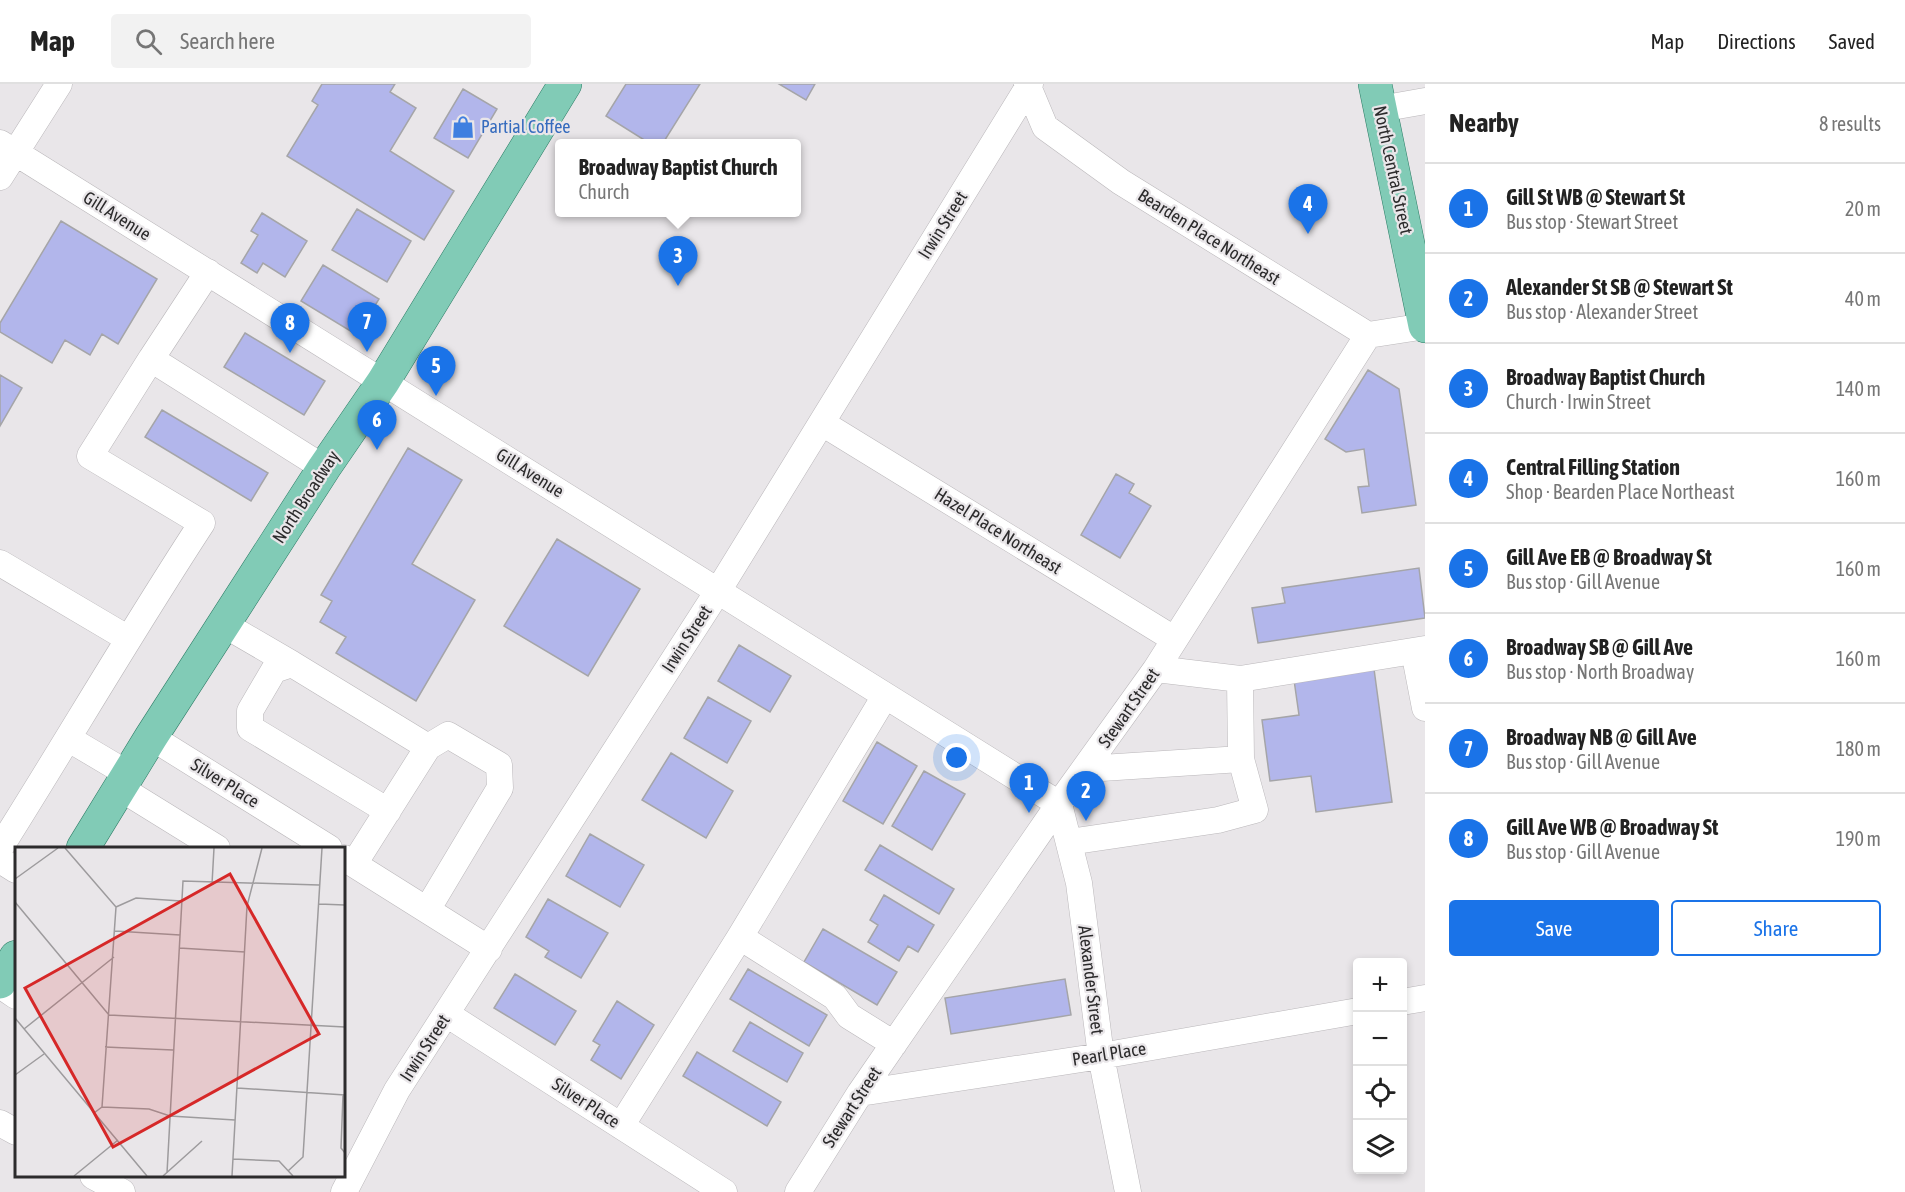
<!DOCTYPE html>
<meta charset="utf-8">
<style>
:root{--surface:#fff;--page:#f2f2f2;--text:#222;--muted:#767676;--line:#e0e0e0;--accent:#1a73e8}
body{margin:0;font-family:"Asap Condensed",sans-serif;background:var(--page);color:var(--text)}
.controls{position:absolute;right:18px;bottom:18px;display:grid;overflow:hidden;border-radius:6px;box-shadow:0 3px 9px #0003}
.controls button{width:54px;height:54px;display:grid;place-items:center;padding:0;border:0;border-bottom:2px solid var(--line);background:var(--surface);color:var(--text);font:30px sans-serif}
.you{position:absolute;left:957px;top:674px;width:21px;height:21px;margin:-15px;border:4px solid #fff;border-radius:50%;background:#1a73e8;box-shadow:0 0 0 9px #1a73e833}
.badge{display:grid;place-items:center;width:39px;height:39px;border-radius:50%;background:var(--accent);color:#fff;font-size:20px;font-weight:700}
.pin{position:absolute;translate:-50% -50px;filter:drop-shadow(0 2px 3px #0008)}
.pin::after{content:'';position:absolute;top:32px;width:21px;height:18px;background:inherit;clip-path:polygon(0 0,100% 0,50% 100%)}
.popup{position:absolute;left:555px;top:55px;width:246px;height:78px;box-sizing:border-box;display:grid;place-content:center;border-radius:6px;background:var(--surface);filter:drop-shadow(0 2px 4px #0005);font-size:20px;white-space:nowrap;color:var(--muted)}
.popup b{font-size:22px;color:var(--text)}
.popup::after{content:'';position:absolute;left:50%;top:100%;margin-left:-12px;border:12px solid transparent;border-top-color:var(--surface)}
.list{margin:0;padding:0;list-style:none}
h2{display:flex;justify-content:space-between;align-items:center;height:78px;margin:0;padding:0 24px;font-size:26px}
h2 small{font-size:20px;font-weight:400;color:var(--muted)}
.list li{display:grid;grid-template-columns:39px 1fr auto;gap:18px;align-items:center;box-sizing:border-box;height:90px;padding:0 24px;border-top:2px solid var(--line)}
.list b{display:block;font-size:22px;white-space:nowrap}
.list p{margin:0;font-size:20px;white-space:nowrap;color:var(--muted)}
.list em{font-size:20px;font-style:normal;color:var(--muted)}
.actions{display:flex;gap:12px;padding:18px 24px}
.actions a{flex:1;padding:14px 0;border:2px solid var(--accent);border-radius:6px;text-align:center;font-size:21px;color:var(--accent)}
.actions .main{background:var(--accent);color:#fff}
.icon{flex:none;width:33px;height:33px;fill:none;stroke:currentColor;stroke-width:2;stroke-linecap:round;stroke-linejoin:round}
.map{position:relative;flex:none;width:1425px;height:1108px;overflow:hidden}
header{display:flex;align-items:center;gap:36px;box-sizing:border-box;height:84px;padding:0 30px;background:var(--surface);border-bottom:2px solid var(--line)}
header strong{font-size:28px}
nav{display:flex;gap:33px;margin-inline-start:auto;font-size:21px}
.search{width:420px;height:54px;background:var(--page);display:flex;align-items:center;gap:15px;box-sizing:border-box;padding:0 21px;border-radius:6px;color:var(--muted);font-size:22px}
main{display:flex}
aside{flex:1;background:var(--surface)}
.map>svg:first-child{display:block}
.building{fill:#b2b6eb;stroke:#a5a5a8;stroke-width:1.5}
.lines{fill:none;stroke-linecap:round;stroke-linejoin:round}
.minor-casing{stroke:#bab7ba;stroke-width:27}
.major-casing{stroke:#2d7d66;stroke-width:34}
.minor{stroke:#fff;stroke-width:26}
.major{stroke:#81cbb6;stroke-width:33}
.labels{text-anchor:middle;stroke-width:4.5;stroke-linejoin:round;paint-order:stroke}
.shop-label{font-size:18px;fill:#366cbe;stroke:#e9e6e9;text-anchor:start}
.street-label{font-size:18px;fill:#2c2b2c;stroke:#e9e6e9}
.inset-road{fill:none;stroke:#9d9b9d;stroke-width:1.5}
.view{fill:#d62828;fill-opacity:0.15;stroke:#d62828;stroke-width:3}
.inset-edge{fill:none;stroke:#2c2b2c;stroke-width:3}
</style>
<header>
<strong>Map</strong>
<div class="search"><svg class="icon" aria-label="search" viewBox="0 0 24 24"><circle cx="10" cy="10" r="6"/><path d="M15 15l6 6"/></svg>Search here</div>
<nav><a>Map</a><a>Directions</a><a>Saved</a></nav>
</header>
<main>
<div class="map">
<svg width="1425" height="1108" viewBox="0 0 1425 1108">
<rect width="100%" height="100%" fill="#e9e6e9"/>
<path class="building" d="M322,0h73l-5,8 26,16 -26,43 64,40 -30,49 -137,-84 31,-51 -6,-4z
M626,0h74l-37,59h-14l-43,-27z
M779,0h36l-9,16z
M463,5l34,20 -29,49 -34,-20z
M357,125l54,32 -24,41 -55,-32z
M262,129l45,28 -22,36 -22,-14 -6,10 -16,-10 17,-28 -7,-4z
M61,137l96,58 -39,65 -16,-10 -12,21 -25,-15 -13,23 -52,-31v-9z
M323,181l56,34 -22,36 -56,-34z
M245,249l80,48 -21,34 -80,-48z
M1368,286l31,19 17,116 -54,8 -4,-26 11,-1 -5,-37 -18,3 -21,-13z
M0,291l22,13 -22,38z
M162,326l106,63 -17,28 -106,-64z
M408,364l54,32 -50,84 63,36 -59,101 -80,-48 10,-16 -26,-15 12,-21 -11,-6z
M1116,390l18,10 -5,9 22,13 -31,52 -39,-23z
M557,455l83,50 -52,87 -84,-50z
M1419,484l6,50 -167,25 -6,-35 33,-5 -3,-15z
M739,561l52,31 -21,36 -52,-31z
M1374,585l18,133 -76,10 -5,-36 -41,5 -8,-61 37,-5 -5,-35z
M708,613l43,24 -24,42 -43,-25z
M877,658l40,24 -34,58 -40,-23z
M671,669l62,38 -27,47 -64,-38z
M924,687l41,23 -33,56 -40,-24z
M590,750l54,31 -24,42 -54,-31z
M880,761l74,44 -15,25 -74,-44z
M884,811l50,30 -16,27 -10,-6 -9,15 -31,-19 10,-17 -8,-5z
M548,815l60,34 -27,45 -36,-21 4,-6 -23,-14z
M823,845l74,43 -20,33 -73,-43z
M748,885l79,46 -18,31 -79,-47z
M515,890l61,37 -21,34 -61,-37z
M1065,895l6,36 -120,19 -6,-36z
M617,917l37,24 -33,54 -30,-19 9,-15 -7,-4z
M750,938l53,31 -16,29 -54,-31z
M697,968l84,50 -14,24 -84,-50z"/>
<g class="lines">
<g class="minor-casing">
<path id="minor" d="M1027,0l18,43 76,55 247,153 57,-9
M1380,25l45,-8
M0,59l1059,661 20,79 22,173 27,136
M0,93l59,-93
M208,188l-57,87 173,109
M822,339l352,216
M0,479l127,75
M225,541l67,39
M1414,567l11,57
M1156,585l84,10 185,-30
M151,653l178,111
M69,655l59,35
M1086,685l155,-10 -1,-80
M120,704l97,60
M388,727l-138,-83v-17l24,-41 18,-6 136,83
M1069,758l149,-22 37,-10 -14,-51
M0,764c68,-108 132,-218 202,-325l-112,-67 61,-97
M344,774l145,91
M0,776l16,10
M354,780l74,-117 20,-12 51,30 1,23 -73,122
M740,853l95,60 14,19 45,28
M0,901l16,11
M1402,918l23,-4
M448,931l276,177
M860,1009l241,-37 257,-45
M0,1039l16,9
M621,1042l119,-189 145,-241
M93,1092l29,16
M344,1108l53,-102 321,-499 312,-507
M798,1108l62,-99 199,-289 97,-135 212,-334"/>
</g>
<g class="major-casing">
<path id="major" d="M1375,0l50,242
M83,764l68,-111 173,-269 59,-86 182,-298
M0,898l16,-25"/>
</g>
<use href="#minor" class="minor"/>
<use href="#major" class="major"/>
</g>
<defs>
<g id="shop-bare" transform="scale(1.8)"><path d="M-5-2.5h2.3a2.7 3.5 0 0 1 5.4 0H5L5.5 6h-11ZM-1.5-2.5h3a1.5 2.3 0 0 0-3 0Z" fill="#3f7fe0" stroke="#e9e6e9" stroke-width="2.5" paint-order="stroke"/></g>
</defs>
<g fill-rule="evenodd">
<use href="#shop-bare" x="463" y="43"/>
</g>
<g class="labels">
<g class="shop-label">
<text x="481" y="49">Partial Coffee</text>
</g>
<g class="street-label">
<text transform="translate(1393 86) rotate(78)" y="6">North Central Street</text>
<text transform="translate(117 132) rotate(32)" y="6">Gill Avenue</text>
<text transform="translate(943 141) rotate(-58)" y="6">Irwin Street</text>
<text transform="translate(1209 153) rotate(32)" y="6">Bearden Place Northeast</text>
<text transform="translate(530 389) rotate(32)" y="6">Gill Avenue</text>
<text transform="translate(306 413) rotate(-57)" y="6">North Broadway</text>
<text transform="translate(998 447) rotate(32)" y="6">Hazel Place Northeast</text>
<text transform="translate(687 555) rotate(-57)" y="6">Irwin Street</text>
<text transform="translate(1129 624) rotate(-55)" y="6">Stewart Street</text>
<text transform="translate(225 699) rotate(32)" y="6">Silver Place</text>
<text transform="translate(1091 896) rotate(83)" y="6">Alexander Street</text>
<text transform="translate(425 964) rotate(-57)" y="6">Irwin Street</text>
<text transform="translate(1109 970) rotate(-9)" y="6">Pearl Place</text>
<text transform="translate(586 1019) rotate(33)" y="6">Silver Place</text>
<text transform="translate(852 1023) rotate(-57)" y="6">Stewart Street</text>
</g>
</g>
<g transform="translate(15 763)">
<rect width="330" height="330" fill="#e9e6e9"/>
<path class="inset-road" d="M50,1l51,59 -14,200M0,32l43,-31M197,37l2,-36M0,55l94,113 236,12M304,57l26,1M101,60l20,-9 45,3M100,84l65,4M164,101l66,4M0,171l132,158M9,182l90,-72M90,200l68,3M0,228l29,-21M222,241l108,7M328,248l-2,53 4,5M79,266l8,-6 47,2 21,7 65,4M218,312l46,2 14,15M273,324l15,-14 19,-309M152,326l16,-292 136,4M59,329l44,-36M148,329l39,-35M217,329l15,-270 15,-58"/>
<path class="view" d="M215,27l89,160 -206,113 -88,-159z"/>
<rect width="330" height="330" class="inset-edge"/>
</g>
</svg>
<div class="controls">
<button>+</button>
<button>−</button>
<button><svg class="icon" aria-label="locate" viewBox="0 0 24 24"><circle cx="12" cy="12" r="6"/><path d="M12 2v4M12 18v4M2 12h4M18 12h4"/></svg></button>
<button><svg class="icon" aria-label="layers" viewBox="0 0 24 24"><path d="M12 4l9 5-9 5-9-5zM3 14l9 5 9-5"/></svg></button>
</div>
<div class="you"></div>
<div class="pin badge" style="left:1029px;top:729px">1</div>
<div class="pin badge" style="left:1086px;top:737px">2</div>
<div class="pin badge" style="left:678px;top:202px">3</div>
<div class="popup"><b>Broadway Baptist Church</b>Church</div>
<div class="pin badge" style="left:1308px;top:150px">4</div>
<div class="pin badge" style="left:436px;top:312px">5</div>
<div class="pin badge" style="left:377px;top:366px">6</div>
<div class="pin badge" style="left:367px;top:268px">7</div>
<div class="pin badge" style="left:290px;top:269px">8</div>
</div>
<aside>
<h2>Nearby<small>8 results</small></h2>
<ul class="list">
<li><span class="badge">1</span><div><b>Gill St WB @ Stewart St</b><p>Bus stop · Stewart Street</p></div><em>20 m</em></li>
<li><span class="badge">2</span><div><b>Alexander St SB @ Stewart St</b><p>Bus stop · Alexander Street</p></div><em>40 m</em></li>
<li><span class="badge">3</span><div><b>Broadway Baptist Church</b><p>Church · Irwin Street</p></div><em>140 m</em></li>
<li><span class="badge">4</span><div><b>Central Filling Station</b><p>Shop · Bearden Place Northeast</p></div><em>160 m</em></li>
<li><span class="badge">5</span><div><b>Gill Ave EB @ Broadway St</b><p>Bus stop · Gill Avenue</p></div><em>160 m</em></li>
<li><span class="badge">6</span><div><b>Broadway SB @ Gill Ave</b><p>Bus stop · North Broadway</p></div><em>160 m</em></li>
<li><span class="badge">7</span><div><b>Broadway NB @ Gill Ave</b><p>Bus stop · Gill Avenue</p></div><em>180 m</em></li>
<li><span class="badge">8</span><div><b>Gill Ave WB @ Broadway St</b><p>Bus stop · Gill Avenue</p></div><em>190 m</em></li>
</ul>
<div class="actions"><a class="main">Save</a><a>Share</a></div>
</aside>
</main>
